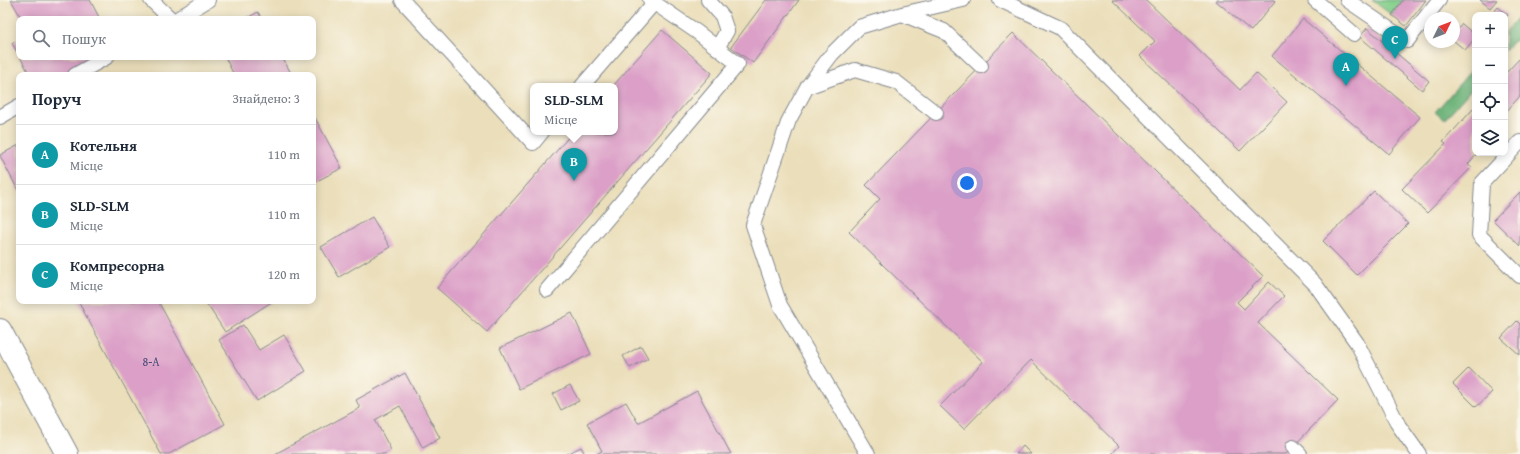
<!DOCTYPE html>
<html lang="uk">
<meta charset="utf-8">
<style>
:root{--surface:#fff;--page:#f2f2f3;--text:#1f2937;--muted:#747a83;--line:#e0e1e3;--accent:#b5179e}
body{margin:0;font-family:"Gentium Book Plus",serif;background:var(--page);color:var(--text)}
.controls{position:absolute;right:12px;top:12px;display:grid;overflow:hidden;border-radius:8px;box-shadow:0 2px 10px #0003}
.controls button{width:36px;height:36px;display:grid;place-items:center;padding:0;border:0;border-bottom:1px solid var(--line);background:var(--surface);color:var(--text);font:20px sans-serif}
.compass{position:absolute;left:1424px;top:12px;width:36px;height:36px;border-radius:50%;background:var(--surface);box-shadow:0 2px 10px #0003;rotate:47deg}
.you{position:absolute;left:967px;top:183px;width:14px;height:14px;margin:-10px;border:3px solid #fff;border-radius:50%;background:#1a73e8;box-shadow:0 0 0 6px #1a73e833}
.badge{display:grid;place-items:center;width:26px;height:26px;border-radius:50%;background:var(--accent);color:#fff;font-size:13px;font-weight:700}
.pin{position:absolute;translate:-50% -33px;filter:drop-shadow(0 1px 2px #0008)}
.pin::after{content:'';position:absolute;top:21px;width:14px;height:12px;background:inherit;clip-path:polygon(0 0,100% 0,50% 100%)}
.popup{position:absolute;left:530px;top:83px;width:88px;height:52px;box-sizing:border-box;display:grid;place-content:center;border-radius:8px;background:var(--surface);filter:drop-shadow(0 1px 3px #0005);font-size:13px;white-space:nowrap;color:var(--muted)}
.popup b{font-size:15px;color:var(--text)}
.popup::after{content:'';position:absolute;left:50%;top:100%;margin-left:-8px;border:8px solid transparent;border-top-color:var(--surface)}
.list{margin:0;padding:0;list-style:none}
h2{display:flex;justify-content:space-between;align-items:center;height:52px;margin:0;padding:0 16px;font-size:17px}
h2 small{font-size:13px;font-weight:400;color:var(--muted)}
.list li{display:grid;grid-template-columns:26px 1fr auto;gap:12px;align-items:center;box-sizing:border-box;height:60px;padding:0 16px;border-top:1px solid var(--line)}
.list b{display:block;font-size:15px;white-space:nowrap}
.list p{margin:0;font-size:13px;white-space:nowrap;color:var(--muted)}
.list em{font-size:13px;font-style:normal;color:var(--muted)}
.icon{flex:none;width:22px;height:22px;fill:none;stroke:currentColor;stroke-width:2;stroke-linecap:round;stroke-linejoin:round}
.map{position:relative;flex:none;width:1520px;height:454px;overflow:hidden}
.search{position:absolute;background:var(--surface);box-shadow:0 2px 10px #0003;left:16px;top:16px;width:300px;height:44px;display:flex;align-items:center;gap:10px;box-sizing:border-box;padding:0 14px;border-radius:8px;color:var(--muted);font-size:15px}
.panel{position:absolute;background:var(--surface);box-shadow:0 2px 10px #0003;left:16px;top:72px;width:300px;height:232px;border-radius:8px}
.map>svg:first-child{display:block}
.green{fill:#86d08c;stroke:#508075}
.forest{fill:#6cb278;stroke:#44706b}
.building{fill:#dca0c8}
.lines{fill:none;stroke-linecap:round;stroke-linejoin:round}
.service-casing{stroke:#83878c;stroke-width:16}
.minor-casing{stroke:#83878c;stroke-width:24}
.service{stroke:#fff;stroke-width:14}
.minor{stroke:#fff;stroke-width:22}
.labels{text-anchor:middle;stroke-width:3.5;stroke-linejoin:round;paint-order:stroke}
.number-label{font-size:12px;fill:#4b4b78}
</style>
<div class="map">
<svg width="1520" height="454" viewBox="0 0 1520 454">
<rect width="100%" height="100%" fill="#fbf7ec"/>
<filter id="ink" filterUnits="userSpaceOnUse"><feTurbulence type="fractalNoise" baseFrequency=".025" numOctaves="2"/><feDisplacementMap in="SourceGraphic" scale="8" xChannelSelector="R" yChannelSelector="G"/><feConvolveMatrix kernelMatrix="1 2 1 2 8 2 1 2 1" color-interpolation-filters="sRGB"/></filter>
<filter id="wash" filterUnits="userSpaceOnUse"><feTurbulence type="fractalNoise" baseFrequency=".012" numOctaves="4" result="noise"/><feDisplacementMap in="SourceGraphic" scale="16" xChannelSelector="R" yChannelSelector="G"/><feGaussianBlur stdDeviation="0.9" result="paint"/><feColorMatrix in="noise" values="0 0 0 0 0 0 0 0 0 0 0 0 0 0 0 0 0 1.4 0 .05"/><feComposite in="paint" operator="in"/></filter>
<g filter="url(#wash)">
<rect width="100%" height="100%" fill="#ebdfbb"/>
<path class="green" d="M1372,0h31l-11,15z"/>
<path class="forest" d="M1520,15v20l-15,16v-19z
M1475,66v19l-31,35 -9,-8z"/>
<g id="blocks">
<path class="building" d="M11,0h79l10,19h-78z
M766,0h33l-46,63 -22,-16z
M1112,0h34l94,90 16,-17 31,29 -47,49 -100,-95 15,-15z
M1215,0h59l1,1 -24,30z
M1403,0h23l-20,26 -14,-11z
M1480,0h17l-7,8z
M1498,7l10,8 -3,3v-3h-14z
M258,12l4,7h-17z
M1303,19l117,98 -31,37 -117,-98z
M1462,24l13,11v3l-10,12 -11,-9v-7z
M1367,28l62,53 -7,9 -62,-53z
M662,30l50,43 -225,259 -50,-44 136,-156h42v-46h-2z
M1013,33l250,243 -26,26 7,7 25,-27 15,14 -26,27 80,77 -52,54h-174l7,-8 -88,-86 -67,69 -24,-23 43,-44 -134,-130 31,-33 -14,-14z
M19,40v16l-7,-13z
M20,57h77l-33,18h-34z
M225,57h57l10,18h-58z
M1520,58v38l-15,17v-39z
M1475,107v46h3l-10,11 4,3 -45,46 -25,-24 44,-45 -3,-2z
M313,114l29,54 -29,15z
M19,145v47l-19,-36v-1z
M1374,191l34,33 -51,51 -34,-34z
M1520,192v54l-27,-26z
M372,217l18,30 -51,30 -18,-30z
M78,301h80l67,123 -56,30h-8z
M205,301h68l-48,31z
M572,313l19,41 -72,35 -19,-41z
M1517,321l3,3v31l-19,-17z
M243,325l16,25 25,-15 22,36 -49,30 -38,-61z
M641,346l7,12 -18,10 -7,-12z
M1469,368l23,24 -16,15 -23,-23z
M405,373l35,65 -17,10 -23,-42 -25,14 16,30 -7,4h-109l85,-46 -4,-8z
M570,385l9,16 -18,9 -8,-16z
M697,391l34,63h-135l6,-3 -15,-28 39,-21 12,21z
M1023,446l8,8h-15z
M581,447l4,7h-18z"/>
</g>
</g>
<g filter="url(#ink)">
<use href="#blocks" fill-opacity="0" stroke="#83878c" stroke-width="1"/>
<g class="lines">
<g class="service-casing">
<path id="service" d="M151,0l20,19
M402,0l131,143 9,-11
M708,0l14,16 5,15 -10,17
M1000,0l60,28 255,256 42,59 42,83 20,28
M1315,0l39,34
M1347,0l60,41 32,-41
M902,14l61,-14
M177,19l31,-19
M75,75l32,-18
M582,86l72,-83
M807,87l48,-17 41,12 40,31
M0,117l19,-11
M1520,142l-38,41 -3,52 41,41
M547,290l191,-226 -41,-32 -47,-32
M1293,447l7,7
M868,454l-88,-149 -27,-80 36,-105 18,-33 25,-33 27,-27 43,-13 42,17 37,35"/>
</g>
<g class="minor-casing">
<path id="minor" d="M0,330l67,124"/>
</g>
<use href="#service" class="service"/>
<use href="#minor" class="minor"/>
</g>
</g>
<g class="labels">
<g class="number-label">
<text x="151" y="366">8-А</text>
</g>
</g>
</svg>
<div class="controls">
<button>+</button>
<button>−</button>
<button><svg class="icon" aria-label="locate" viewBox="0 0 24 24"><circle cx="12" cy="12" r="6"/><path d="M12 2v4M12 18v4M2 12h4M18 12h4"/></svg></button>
<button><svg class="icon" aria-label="layers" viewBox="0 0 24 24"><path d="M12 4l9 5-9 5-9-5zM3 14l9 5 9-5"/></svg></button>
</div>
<svg class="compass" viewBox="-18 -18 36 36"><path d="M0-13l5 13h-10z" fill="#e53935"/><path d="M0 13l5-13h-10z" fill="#747a83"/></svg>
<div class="you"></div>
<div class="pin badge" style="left:1346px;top:86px;background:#0f9aa8">A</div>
<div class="pin badge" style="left:574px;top:181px;background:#0f9aa8">B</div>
<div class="popup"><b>SLD-SLM</b>Місце</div>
<div class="pin badge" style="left:1395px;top:59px;background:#0f9aa8">C</div>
<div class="search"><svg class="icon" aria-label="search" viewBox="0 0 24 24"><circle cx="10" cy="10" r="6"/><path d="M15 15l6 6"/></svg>Пошук</div>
<section class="panel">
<h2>Поруч<small>Знайдено: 3</small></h2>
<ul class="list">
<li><span class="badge" style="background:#0f9aa8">A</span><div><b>Котельня</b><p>Місце</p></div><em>110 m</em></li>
<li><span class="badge" style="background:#0f9aa8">B</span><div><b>SLD-SLM</b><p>Місце</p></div><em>110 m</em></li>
<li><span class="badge" style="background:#0f9aa8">C</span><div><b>Компресорна</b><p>Місце</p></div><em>120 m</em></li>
</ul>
</section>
</div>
